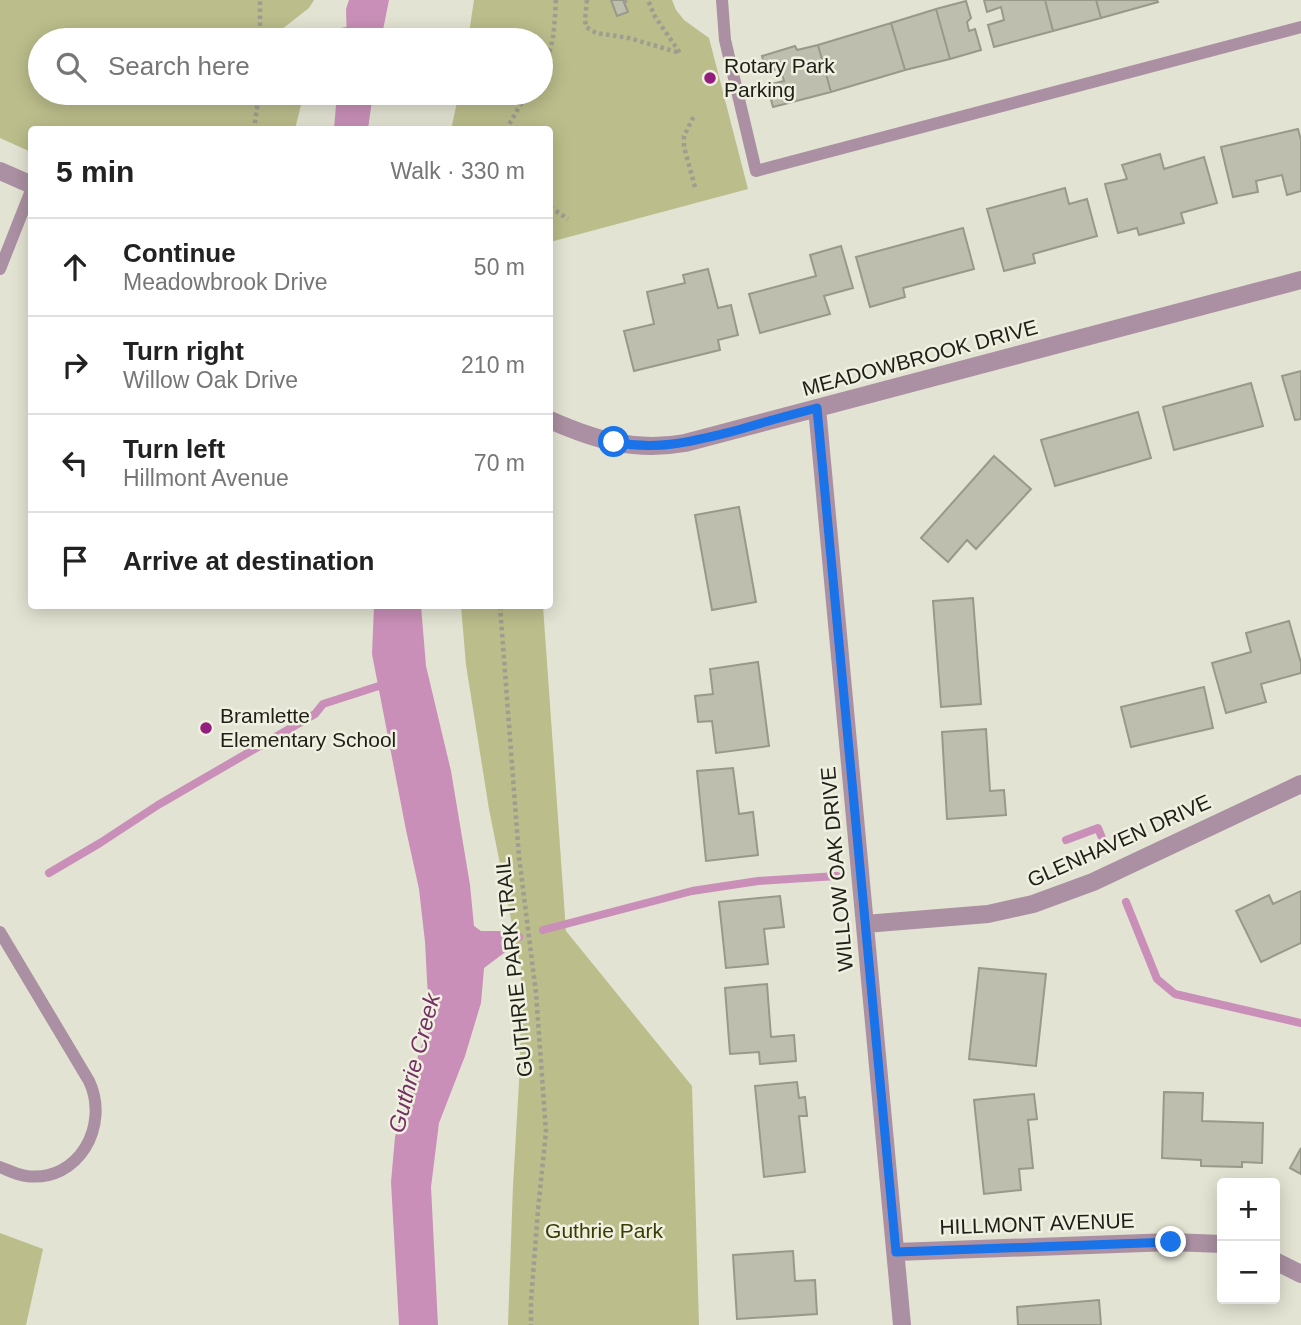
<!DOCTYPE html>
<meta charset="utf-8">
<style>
:root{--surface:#fff;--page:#f6f6f6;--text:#222;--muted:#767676;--line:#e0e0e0}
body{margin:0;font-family:Arial,sans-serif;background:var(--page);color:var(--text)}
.controls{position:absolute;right:21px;bottom:21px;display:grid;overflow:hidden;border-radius:7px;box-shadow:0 4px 18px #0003}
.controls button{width:63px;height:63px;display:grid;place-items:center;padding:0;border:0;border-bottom:2px solid var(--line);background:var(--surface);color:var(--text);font:35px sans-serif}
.stop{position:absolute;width:21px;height:21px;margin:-16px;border:5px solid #1a73e8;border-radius:50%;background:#fff}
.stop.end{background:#1a73e8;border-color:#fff;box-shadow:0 2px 7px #0008}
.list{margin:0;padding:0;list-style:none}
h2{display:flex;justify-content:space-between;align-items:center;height:91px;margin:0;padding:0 28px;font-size:30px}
h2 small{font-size:23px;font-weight:400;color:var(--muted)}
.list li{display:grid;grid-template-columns:46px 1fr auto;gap:21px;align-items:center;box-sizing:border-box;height:98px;padding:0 28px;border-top:2px solid var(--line)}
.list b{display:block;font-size:26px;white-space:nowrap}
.list p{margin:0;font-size:23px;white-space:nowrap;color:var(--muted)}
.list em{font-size:23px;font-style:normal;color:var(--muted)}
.icon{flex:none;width:38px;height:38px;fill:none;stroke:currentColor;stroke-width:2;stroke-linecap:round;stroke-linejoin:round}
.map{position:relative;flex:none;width:1301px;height:1325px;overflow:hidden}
.search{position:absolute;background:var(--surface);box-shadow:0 4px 18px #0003;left:28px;top:28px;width:525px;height:77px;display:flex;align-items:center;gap:18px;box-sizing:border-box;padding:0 24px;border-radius:38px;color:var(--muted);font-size:26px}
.panel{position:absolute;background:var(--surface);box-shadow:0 4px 18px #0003;left:28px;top:126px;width:525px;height:483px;border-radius:7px}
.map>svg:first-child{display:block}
.green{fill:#bbbd8b}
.water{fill:#c98fb8}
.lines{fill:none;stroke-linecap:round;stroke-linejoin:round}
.stream{stroke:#c98fb8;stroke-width:8}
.building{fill:#bdbeae;stroke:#99998a;stroke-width:2}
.path{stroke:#9d9d90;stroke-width:4.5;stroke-dasharray:3.5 3.5;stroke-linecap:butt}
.lane{stroke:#aa90a2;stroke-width:12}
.street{stroke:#aa90a2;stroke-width:18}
.route{stroke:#1a73e8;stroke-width:9}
.poi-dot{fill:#931e7d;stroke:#eff0df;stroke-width:2.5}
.labels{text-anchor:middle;stroke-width:5;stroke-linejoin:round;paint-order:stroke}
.poi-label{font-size:21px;fill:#1f1f19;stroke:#eff0df;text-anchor:start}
.street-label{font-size:21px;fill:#1f1f19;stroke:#eff0df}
.park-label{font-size:21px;fill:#3b3b04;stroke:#eff0df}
.water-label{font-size:23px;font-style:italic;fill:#763066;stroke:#eff0df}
</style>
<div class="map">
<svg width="1301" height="1325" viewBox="0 0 1301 1325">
<rect width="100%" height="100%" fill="#e2e3d2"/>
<path class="green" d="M0,0h314l-5,8 -36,28v4h-233v53h264l-9,36 -263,1 -1,22 -31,-14z
M474,0h198l4,10 8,10 25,18 39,151 -198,53v-112h-99l8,-37h82v-53h-73z
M461,606h82l23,325 126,155 7,239h-191l5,-139 7,-121 1,-96 -32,-160 -23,-144z
M0,1233l43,16 -17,76h-26z"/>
<path class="water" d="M349,0h40l-8,40h-34l-1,-31z
M337,93h36l-5,36h-34z
M374,606h47l5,60 25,105 19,114 4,41 7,5h20l7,19 -24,18 -3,35 -16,53 -26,67 -8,64 7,138h-39l-8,-143 4,-45 15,-56 17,-52 1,-31 -3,-56 -6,-53 -13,-59 -34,-176z"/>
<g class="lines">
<path class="stream" d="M288,40l16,-6 32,-1 21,-4
M1066,840l32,-12 6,15
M49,873l51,-30 58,-38 157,-91 8,-10 62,-20
M1126,902l31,77 18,15 126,29
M543,930l149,-39 66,-10 79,-5
M495,942l24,-5"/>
</g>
<path class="building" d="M611,0h12l5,12 -11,4z
M984,0h61l8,31 -59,16 -6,-22 16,-5 -3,-13 -14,5z
M1045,0h51l5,18 -48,13z
M1096,0h61l1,2 -57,16z
M966,1l5,17 -4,4 2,9 6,-2 6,21 -31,9 -14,-50z
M936,9l14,50 -45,11 -14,-47z
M891,23l14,47 -74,22 -13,-47z
M818,45l13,47 -58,15 -6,-22 17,-4 -4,-13 -14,4 -4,-16 33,-10 2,4z
M1298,129l3,11v51l-14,4 -5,-20 -26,6 2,11 -25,5 -12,-50z
M1160,154l4,15 40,-12 13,46 -36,10 3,10 -45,12 -2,-7 -19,5 -13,-49 22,-5 -5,-14z
M1065,188l4,16 18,-5 10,37 -64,18 2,9 -31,8 -17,-62z
M963,228l11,41 -71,19 2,9 -35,10 -14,-50z
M841,246l12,42 -29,8 6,18 -70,19 -11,-39 67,-18 -6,-21z
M708,269l10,39 13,-3 7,30 -20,5 2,10 -86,21 -10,-40 30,-7 -7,-32 38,-9 -2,-8z
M1301,371v48l-6,1 -13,-44z
M1251,383l12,43 -89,24 -11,-43z
M1138,412l13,46 -96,28 -14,-46z
M994,456l37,33 -55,60 -9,-9 -19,22 -27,-24z
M739,507l17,95 -44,8 -17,-95z
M973,598l8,106 -40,3 -8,-106z
M1289,621l12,42v10l-40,11 5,18 -40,11 -14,-50 39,-11 -5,-19z
M758,662l11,84 -53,7 -4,-32 -14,1 -3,-26 18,-2 -3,-25z
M1204,687l9,41 -82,19 -10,-40z
M986,729l4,62 14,-1 2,25 -59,4 -5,-87z
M733,768l6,46 14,-2 5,43 -52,6 -9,-90z
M1301,891v52l-40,19 -25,-51 33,-16 4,9z
M780,896l4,31 -20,2 4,35 -42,4 -7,-66z
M979,968l67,6 -10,92 -67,-7z
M767,984l4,53 23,-2 2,26 -36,3 -1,-12 -29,2 -5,-66z
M797,1082l2,16 6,-1 2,19h-8l6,56 -41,5 -9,-91z
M1164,1092l39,1 -1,28 61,2 -1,40 -20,-1v5l-41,-1v-6l-39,-2z
M1034,1094l3,25 -9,1 5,48 -14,1 2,21 -37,4 -10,-94z
M1301,1148v26l-11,-6z
M793,1251l2,30 20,-1 2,34 -80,5 -4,-64z
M1099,1300l2,25h-83l-1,-18z"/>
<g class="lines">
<path class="path" d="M587,0l-2,20 1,7 10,6 33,5 51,15 -26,-38 -6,-15
M624,1l3,-1
M260,40v-40
M541,71c14,-25 13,-43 15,-71
M254,130l5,-37
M506,130l21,-37
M695,187l-11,-40v-11l11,-22
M550,207l18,12
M500,606l19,251 17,136 10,139 -8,78 -7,91v24"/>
<path class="lane" d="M722,0l3,40 31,131 545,-144
M0,269l32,-81
M0,932l89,149c21,44 -10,102 -63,95 -9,-1 -18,-6 -26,-9"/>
<path class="street" d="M0,171l32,14
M817,408l85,917
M550,420c45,20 85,32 135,23l616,-163
M865,924l123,-10 45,-10 60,-22 208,-98
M896,1252l275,-10 51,2
M1275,1261l26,13"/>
</g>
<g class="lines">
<path class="route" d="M614,442c45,9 80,-1 124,-12 26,-8 52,-15 79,-22l79,844 275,-10"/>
</g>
<g class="poi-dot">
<circle cx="710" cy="78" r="7"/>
<circle cx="206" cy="728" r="7"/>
</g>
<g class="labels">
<g class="poi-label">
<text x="724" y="73">Rotary Park<tspan x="724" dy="24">Parking</tspan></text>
<text x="220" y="723">Bramlette<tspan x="220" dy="24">Elementary School</tspan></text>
</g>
<g class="street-label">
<text transform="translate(920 358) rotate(-15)" y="7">MEADOWBROOK DRIVE</text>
<text transform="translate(1119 841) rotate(-24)" y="7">GLENHAVEN DRIVE</text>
<text transform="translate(837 869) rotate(-95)" y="7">WILLOW OAK DRIVE</text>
<text transform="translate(514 967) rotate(-96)" y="7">GUTHRIE PARK TRAIL</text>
<text transform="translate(1037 1224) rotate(-2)" y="7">HILLMONT AVENUE</text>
</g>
<g class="park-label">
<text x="604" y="1238">Guthrie Park</text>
</g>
<g class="water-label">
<text transform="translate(414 1063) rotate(-75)" y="8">Guthrie Creek</text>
</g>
</g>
</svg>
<div class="controls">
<button>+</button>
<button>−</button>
</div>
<div class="stop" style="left:614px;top:442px"></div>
<div class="stop end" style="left:1171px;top:1242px"></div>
<div class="search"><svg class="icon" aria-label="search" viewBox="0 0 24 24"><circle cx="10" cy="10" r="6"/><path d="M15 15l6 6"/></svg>Search here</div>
<section class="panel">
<h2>5 min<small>Walk · 330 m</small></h2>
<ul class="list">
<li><svg class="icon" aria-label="ahead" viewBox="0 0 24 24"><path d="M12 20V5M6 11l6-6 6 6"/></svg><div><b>Continue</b><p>Meadowbrook Drive</p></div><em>50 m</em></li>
<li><svg class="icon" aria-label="right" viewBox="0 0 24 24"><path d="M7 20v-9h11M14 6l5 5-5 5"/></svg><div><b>Turn right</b><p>Willow Oak Drive</p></div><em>210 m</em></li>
<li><svg class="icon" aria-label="left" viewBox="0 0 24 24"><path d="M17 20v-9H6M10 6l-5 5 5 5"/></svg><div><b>Turn left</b><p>Hillmont Avenue</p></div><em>70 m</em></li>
<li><svg class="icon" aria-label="arrive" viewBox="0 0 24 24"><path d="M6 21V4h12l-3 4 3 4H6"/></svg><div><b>Arrive at destination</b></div></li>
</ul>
</section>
</div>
